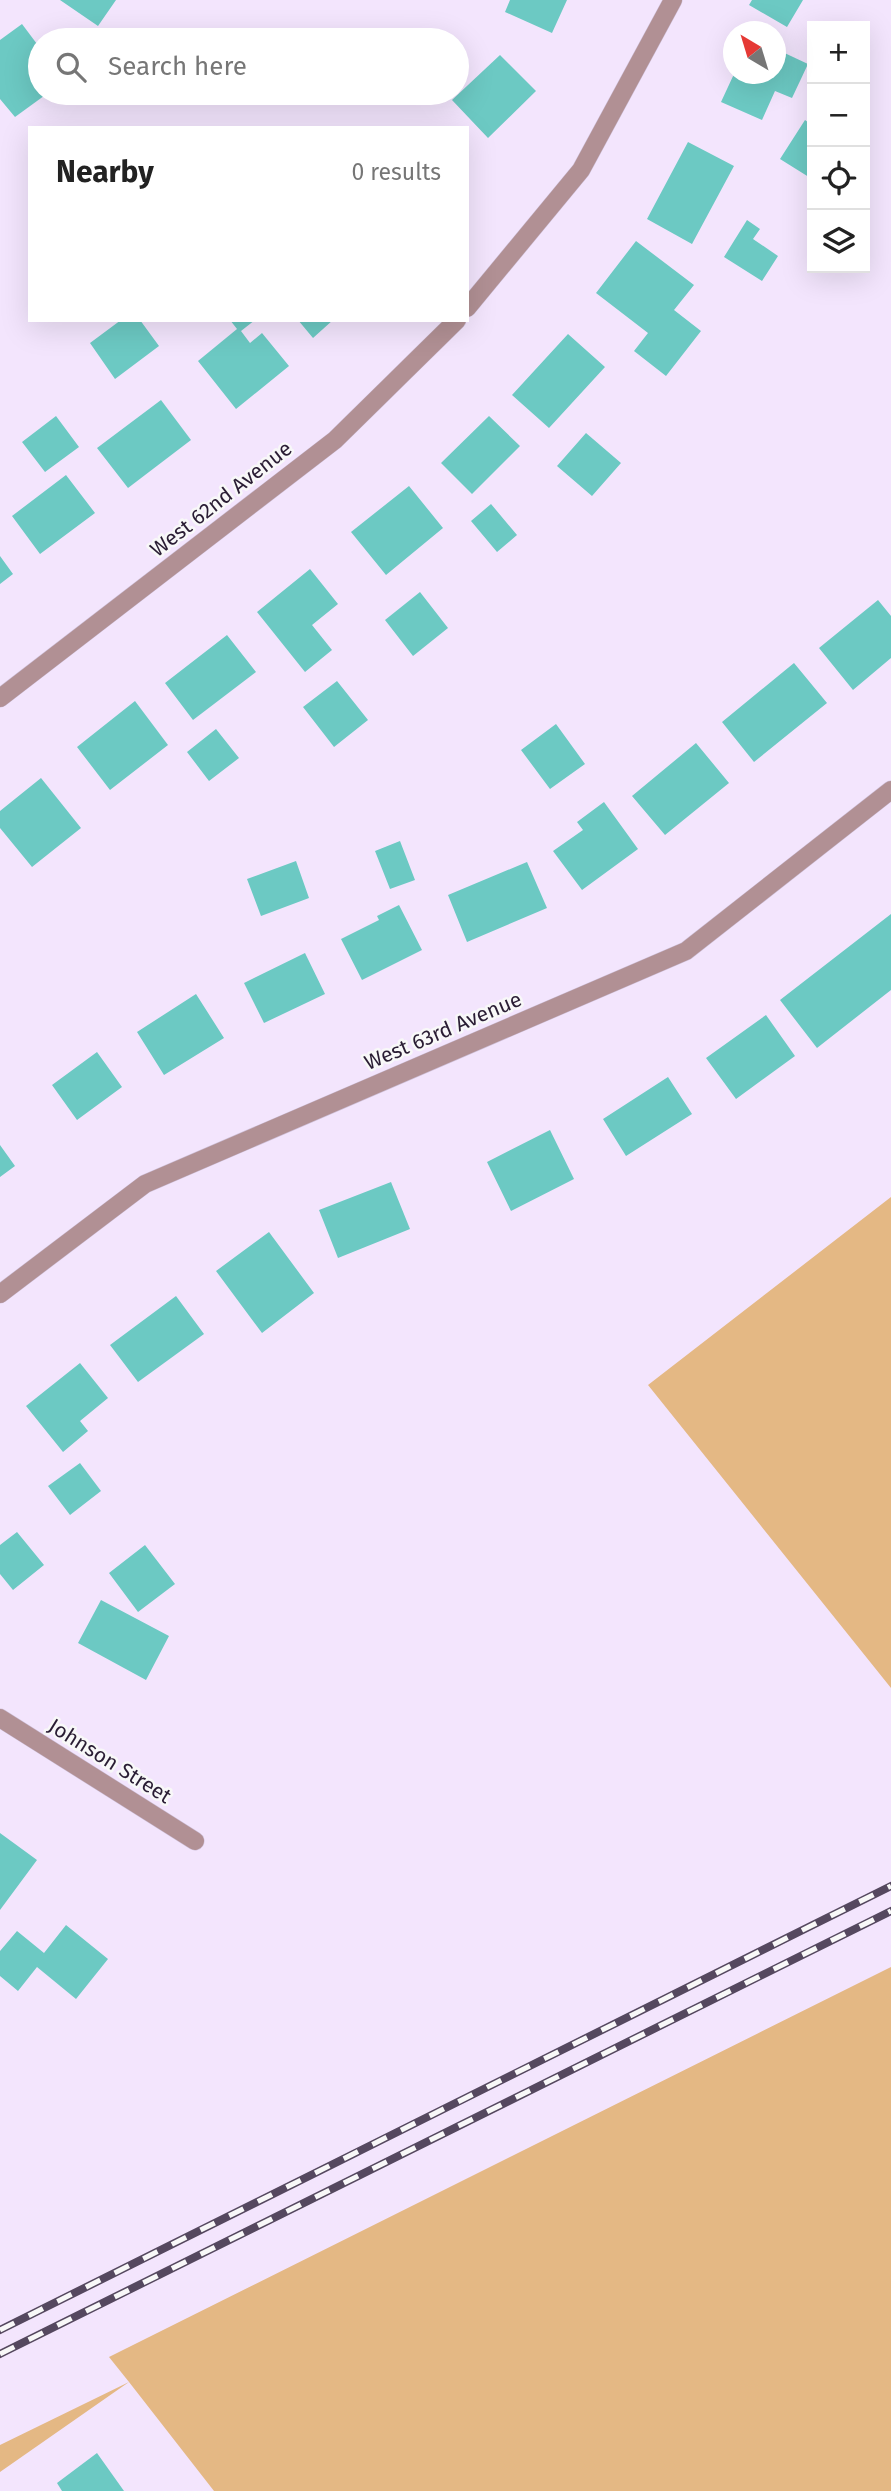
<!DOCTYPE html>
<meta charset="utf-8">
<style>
:root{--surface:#fff;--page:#f6f6f6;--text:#222;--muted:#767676;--line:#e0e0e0}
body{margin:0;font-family:"Fira Sans",sans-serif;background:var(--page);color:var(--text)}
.controls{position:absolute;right:21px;top:21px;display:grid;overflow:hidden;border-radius:0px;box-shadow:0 7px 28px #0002}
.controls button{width:63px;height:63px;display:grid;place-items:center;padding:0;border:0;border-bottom:2px solid var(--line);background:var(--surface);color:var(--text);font:35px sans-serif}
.compass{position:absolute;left:723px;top:21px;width:63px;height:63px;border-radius:50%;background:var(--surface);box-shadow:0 7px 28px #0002;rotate:322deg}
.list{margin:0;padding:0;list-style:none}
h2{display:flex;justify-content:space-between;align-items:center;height:91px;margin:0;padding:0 28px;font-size:30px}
h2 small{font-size:23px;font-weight:400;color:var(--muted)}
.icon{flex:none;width:38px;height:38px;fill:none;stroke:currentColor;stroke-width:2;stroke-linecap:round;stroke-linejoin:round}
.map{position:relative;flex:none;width:891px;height:2491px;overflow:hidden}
.search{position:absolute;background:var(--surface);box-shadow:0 7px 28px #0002;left:28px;top:28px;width:441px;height:77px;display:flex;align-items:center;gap:18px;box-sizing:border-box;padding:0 24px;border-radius:38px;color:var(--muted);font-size:26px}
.panel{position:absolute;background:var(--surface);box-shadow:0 7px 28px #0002;left:28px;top:126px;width:441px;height:196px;border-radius:0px}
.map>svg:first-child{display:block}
.green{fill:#e4b884}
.building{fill:#6cc9c3}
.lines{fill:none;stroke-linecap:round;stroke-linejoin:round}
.minor-casing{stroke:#cfc1d9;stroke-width:19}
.minor{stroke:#b19094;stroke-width:18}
.rail-casing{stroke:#55485f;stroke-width:8}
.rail{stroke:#f8f8f8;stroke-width:5;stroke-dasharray:16;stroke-linecap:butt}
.labels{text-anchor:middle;stroke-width:5;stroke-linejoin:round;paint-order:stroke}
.street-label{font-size:21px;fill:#2a1d34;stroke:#f8f8f8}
</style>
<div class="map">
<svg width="891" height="2491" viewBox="0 0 891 2491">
<rect width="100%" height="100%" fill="#f3e5fd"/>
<path class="green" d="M891,1197v491l-243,-303z
M891,1967v524h-677l-85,-109 -129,90v-27l129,-63 -20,-25z"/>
<path class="building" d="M60,0h56l-18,26z
M510,0h57l-15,33 -47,-21z
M752,0h51l-16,27 -38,-22z
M22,24l18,24v45h8l-33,24 -15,-18v-59z
M776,49l32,15 -16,34 -17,-7 -13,29 -41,-18 13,-28h42z
M500,55l36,36 -48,47 -36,-38z
M805,120l7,5v54l-32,-20z
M688,142l46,24 -42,78 -45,-25z
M747,220l13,9 -7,10 25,17 -16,25 -38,-24z
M636,241l58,44 -20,25 27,21 -35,45 -32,-25 14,-18 -52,-40z
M121,320h19l19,26 -44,33 -25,-36z
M230,320h25l-14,11 9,12 12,-10 27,33 -53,43 -38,-48 39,-32z
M298,320h35l-20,18z
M568,334l37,33 -56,61 -37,-33z
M161,400l30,40 -63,48 -31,-40z
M56,416l23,31 -34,25 -23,-30z
M489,416l31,30 -48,48 -31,-31z
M586,433l35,30 -29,33 -35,-30z
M66,475l29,38 -55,41 -28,-38z
M409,486l34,42 -57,47 -35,-43z
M491,504l26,31 -20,17 -26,-31z
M0,556l13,18 -13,10z
M310,569l28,35 -26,21 20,25 -27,22 -48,-60z
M420,592l28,36 -35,28 -28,-36z
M878,600l13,16v42l-38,32 -34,-42z
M227,635l29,37 -63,48 -28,-37z
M794,663l33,40 -73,59 -32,-40z
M337,681l31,39 -34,27 -31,-40z
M135,701l33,44 -58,45 -33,-43z
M556,724l29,40 -35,25 -29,-39z
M216,729l23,29 -30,23 -22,-29z
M696,743l33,40 -64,52 -33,-39z
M41,778l40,50 -49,39 -32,-39v-17z
M604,802l34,47 -56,41 -29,-39 30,-21 -6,-8z
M400,841l15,39 -25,9 -15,-38z
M296,861l13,37 -48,18 -14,-37z
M527,862l20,46 -80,34 -19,-47z
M399,905l23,45 -60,30 -21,-41 38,-19 -2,-4z
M891,914v76l-74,58 -37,-48z
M305,953l20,41 -61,29 -20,-40z
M196,994l28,44 -60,37 -27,-43z
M766,1015l29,41 -59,43 -30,-41z
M97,1052l25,35 -45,33 -25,-35z
M668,1077l24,37 -66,42 -23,-37z
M550,1130l24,49 -63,32 -24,-49z
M0,1145l15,21 -15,11z
M391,1182l19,47 -72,29 -19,-48z
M269,1232l45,61 -52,40 -46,-62z
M176,1296l28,38 -66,48 -28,-37z
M80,1363l28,35 -28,23 8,10 -25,21 -37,-46z
M80,1463l21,28 -31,24 -22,-29z
M17,1532l27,33 -31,25 -13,-16v-29z
M145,1545l30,39 -37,28 -29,-39z
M101,1600l68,36 -23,44 -68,-37z
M0,1833l37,27 -37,50z
M66,1925l42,34 -32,40 -39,-32 -19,24 -18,-15v-25l17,-20 27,22z
M97,2453l27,38h-62l-5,-8z"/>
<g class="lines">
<g class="minor-casing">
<path id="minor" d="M467,308l114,-138 92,-170
M0,698l335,-258 122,-120
M0,1294l145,-110 541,-233 205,-161
M0,1718l195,123"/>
</g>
<use href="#minor" class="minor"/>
<g class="rail-casing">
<path id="rail" d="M0,2330l891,-444
M0,2354l891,-443"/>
</g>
<use href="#rail" class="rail"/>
</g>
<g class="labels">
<g class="street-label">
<text transform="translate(221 499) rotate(-38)" y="7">West 62nd Avenue</text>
<text transform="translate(443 1031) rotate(-23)" y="7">West 63rd Avenue</text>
<text transform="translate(110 1761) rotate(32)" y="7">Johnson Street</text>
</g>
</g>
</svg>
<div class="controls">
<button>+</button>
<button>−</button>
<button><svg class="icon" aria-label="locate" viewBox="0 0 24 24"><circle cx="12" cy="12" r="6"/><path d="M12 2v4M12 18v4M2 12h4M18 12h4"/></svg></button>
<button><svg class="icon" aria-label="layers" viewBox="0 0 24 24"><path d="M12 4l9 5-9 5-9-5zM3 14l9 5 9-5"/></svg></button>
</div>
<svg class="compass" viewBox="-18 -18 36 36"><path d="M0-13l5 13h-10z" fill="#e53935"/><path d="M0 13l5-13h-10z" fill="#767676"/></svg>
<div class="search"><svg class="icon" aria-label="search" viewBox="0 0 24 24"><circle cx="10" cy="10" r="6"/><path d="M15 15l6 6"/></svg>Search here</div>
<section class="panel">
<h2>Nearby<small>0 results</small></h2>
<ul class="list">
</ul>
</section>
</div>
